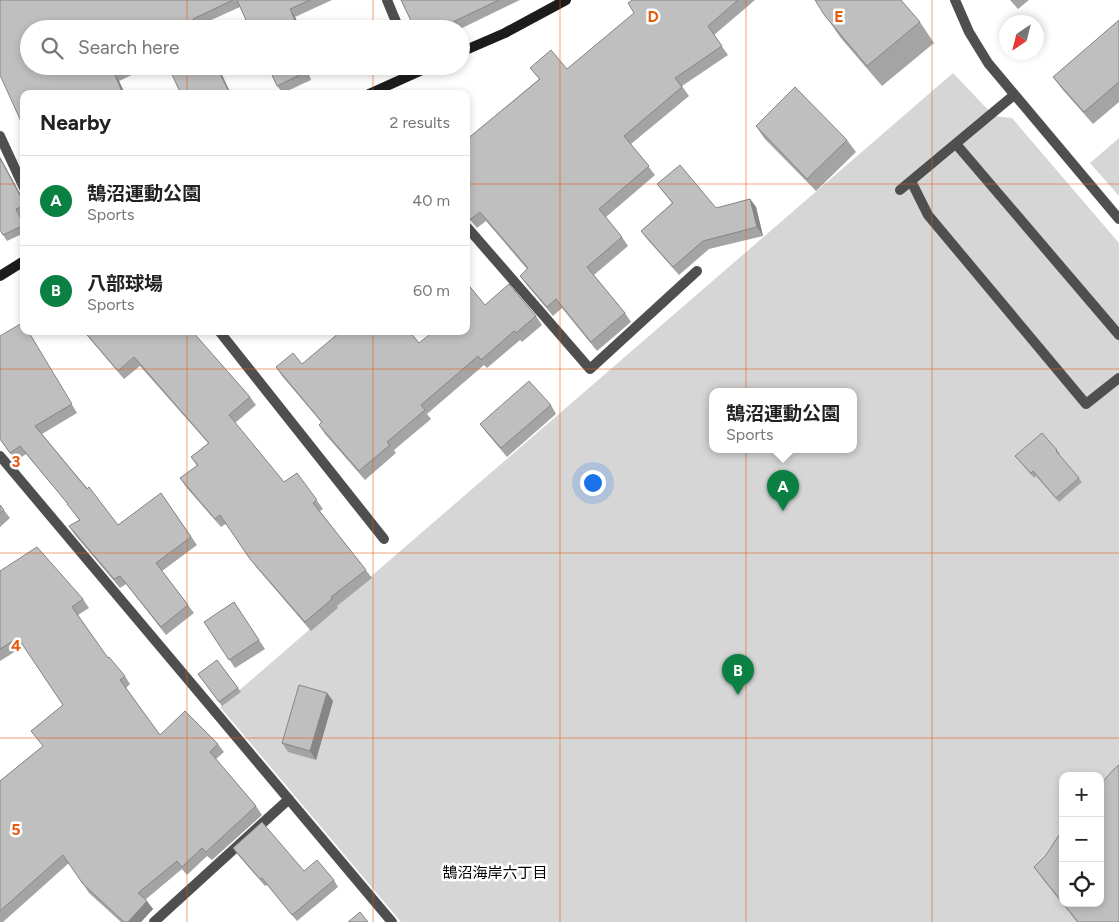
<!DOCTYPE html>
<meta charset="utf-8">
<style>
:root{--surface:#fff;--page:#f2f2f2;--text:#222;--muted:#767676;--line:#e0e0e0;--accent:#0b8043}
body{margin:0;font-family:Figtree,"Noto Sans JP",sans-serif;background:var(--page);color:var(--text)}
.controls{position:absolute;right:15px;bottom:15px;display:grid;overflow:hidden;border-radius:10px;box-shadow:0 2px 8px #0003}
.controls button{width:45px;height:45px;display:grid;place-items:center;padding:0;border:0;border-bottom:1px solid var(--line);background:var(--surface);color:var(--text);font:25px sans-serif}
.compass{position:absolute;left:999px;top:15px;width:45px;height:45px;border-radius:50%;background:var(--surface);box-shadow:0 2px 8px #0003;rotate:215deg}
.you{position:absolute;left:592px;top:482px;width:18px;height:18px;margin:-12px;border:4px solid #fff;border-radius:50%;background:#1a73e8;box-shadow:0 0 0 8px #1a73e833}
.badge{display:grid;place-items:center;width:32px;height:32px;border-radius:50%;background:var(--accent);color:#fff;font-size:16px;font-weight:700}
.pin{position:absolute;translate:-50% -41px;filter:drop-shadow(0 1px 2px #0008)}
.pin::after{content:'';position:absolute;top:26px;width:18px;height:15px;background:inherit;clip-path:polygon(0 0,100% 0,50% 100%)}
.popup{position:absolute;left:709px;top:388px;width:148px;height:65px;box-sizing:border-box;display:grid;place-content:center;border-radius:10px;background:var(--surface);filter:drop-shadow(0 1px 4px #0005);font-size:16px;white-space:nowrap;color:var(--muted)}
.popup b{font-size:19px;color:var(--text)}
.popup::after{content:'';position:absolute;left:50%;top:100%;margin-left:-10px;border:10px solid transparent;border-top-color:var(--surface)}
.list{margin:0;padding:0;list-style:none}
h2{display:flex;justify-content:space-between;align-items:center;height:65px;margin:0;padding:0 20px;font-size:21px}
h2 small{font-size:16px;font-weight:400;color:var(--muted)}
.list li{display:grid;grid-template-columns:32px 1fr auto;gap:15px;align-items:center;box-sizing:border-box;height:90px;padding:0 20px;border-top:1px solid var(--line)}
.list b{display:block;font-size:19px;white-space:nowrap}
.list p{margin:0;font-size:16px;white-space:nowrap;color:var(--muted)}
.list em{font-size:16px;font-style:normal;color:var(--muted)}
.icon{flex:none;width:28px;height:28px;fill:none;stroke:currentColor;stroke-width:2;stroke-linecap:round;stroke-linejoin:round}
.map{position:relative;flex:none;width:1119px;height:922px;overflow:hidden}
.search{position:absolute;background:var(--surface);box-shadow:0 2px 8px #0003;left:20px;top:20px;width:450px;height:55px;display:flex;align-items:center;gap:12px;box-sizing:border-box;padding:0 18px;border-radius:28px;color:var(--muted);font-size:19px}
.panel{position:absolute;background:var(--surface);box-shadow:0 2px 8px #0003;left:20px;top:90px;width:450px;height:245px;border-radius:10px}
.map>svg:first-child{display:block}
.green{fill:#d6d6d6;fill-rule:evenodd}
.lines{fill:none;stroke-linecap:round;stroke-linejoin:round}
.lane{stroke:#4f4f4f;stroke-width:10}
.street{stroke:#4f4f4f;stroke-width:10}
.secondary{stroke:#1c1c1c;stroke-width:10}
.wall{fill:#a4a4a4}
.shaded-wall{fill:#868686}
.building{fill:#bfbfbf;stroke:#868686}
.grid{fill:none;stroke:#e8590c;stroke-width:1;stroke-opacity:0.55}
.labels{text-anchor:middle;stroke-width:5;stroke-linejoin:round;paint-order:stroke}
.neighbourhood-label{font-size:15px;fill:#000;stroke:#fff}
.grid-label{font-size:16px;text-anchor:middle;font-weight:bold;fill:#e8590c;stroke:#fff;stroke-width:5;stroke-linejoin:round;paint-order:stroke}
</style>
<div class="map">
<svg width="1119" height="922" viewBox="0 0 1119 922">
<rect width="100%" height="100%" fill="#fff"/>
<path class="green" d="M953,73l41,43 18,2 107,125v679h-718l-181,-215zM713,392h140v58h-140zM1063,776h37v127h-37z
M1119,138v58l-29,-33z"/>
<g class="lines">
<path class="lane" d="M956,144l163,191
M911,181l17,34 158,189 33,-26
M900,190l114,-95
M466,226l124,143 107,-98"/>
<path class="street" d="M387,0l12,29
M955,0l14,32 19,31 131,156
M0,136l24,52
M219,331l165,208
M0,456l392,466
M154,922l135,-123"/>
<path class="secondary" d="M461,52l44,-19 61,-33
M369,94l62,-28
M0,276l24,-15"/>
</g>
<path class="wall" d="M0,0h332l-37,17 6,12h-51l-10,-22 -42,19 -169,40h122l-32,15 6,13h-101z
M401,0h119l-60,29h-45z
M632,0h123l-41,35 14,20 -46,31 7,10 -58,48 24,31 -49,42 16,20 6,9 -34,29 31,38 6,9 -34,29 -35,-43 -9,8 -27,-32 -6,-8 7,-7 -41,-48 -9,7 -6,-7 -5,-1v-80l73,-61 -9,-11 37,1 67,-56z
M815,0l105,22 14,21 -52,43 -42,-49z
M1010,0h19l-11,9z
M1119,20v82l-26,22 -31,-35 -9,-12z
M305,66l6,14 -28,13 -6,-7z
M756,126l91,14 9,12 -40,39 -52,-53z
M0,157l24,44v13l-3,1 3,7v11l-17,8 -7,-11z
M657,184l59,24 34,-9 6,8 7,29 -54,13 -30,26 -32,-36 -6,-8 31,-28z
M485,305l51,11 6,9 -20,17 -2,-2 -33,28 -3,-3 -57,49 4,5 -37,31 2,3 -31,27 -40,-46 -6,-9 2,-3 -39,-46 -6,-9 26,-3 37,-31 -1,-2h71l10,12z
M24,331h4l49,82 -35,21 76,91 43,-32 36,52 -35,26 32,42 -28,22 -40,-51 -6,4 -45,-53 -6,-9 10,-6 -11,-16 -42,-50 -10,7 -16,-22z
M83,331h109l58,66 6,8 -21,18 49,59 13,-9 26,36 -3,2 52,67 -35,28 1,2 -27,23 -55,-64 -30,-43 -5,3 -35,-40 -6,-9 17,-12 -6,-9 17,-14 -68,-77 -16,13z
M551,405l5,9 -49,43 -21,-25 -6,-8z
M1057,450l3,4 -1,1 23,27 -23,20 -23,-26 -2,2 -19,-22z
M0,505l10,13 -10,9z
M0,571l83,28 6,9 -11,7 30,43 17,18 5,8 -4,4 34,47 58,9 6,8 -8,7 40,47 6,9 -50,45 -5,-4 -20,19 -5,-6 -37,31 8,9 -12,13h-20l-32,-29 -20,-30 -66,59h-3v-141l43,-35 -12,-15 32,-26 -39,-59 -24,15z
M234,602l31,47 -30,19 -31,-46z
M217,660l24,32 -19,14 -24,-32z
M327,693l6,8 -17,59 -28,-8 -6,-9z
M233,848l71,23 30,9 4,7 -41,34 -30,-36 -2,1 -27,-31z
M1034,867l85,55h-42l-32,-40z"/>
<path class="shaded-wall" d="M290,9l5,8 6,12h-1l-3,-4z
M216,66h2l13,28h-1z
M303,66h2l6,14 -5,-8z
M114,73l5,8 6,13h-2z
M0,157l24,44v2l-24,-45z
M750,199l6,8 7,29 -6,-9z
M327,693l6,8 -17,59 -6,-9z
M147,901l6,8 -12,13h-13z"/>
<path class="building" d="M0,0h233l-40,19 5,10h-169v37h100l-15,7 9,21h-99v34l-24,-53z
M237,0h73l-20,9 7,16 -8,4h-39z
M401,0h98l-59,28 1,1h-26z
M632,0h106l-30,26 14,20 -47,32 7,9 -58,49 25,30 -50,43 23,28 -35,30 38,46 -34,29 -35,-43 -9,8 -27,-31 8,-8 -48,-56 -9,7 -5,-5v-74l74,-61 -10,-11 21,-18 16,19 67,-56 -6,-10z
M815,0h86l19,22 -53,44 -42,-50z
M1119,20v62l-35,30 -31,-35z
M168,66h48l14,28h-49z
M268,66h35l3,6 -29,14z
M795,87l52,53 -40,39 -51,-53z
M0,158l24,45v3l-8,3 8,16 -21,10 -3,-5z
M680,165l36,43 34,-9 7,28 -54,14 -30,26 -32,-36 32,-28 -16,-19z
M466,282l19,23 24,-21 27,32 -20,17 -2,-2 -33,29 -3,-4 -57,49 4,5 -38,32 3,3 -31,26 -40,-46 3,-3 -46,-55 17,-14 9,11 38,-32 -1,-1h70l10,12 15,-12h32z
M22,323l2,2v6h4l44,73 -37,22 52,63 2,-2 29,38 43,-32 30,44 -35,26 32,42 -27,22 -41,-51 -6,3 -45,-53 11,-6 -13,-16h1l-48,-58 -10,7 -10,-14v-103z
M84,331h108l58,66 -21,18 55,67 13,-9 20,27 -4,3 53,67 -35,27 1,2 -27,23 -55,-63 -30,-44 -5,4 -35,-41 18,-13 -7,-8 18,-14 -75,-86 -16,14z
M529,381l22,24 -50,43 -21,-24z
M1042,433l15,17 -1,1 23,27 -23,20 -23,-27 -2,2 -16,-17z
M0,505l4,5 -4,3z
M37,547l46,52 -11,8 36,51 1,-1 16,19 -5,4 40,55 25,-24 33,33 -8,8 46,54 -50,46 -4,-4 -20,19 -5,-6 -39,32 9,8 -19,21h-4l-41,-38 -20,-29 -63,56v-130l43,-35 -12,-15 32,-26 -45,-67 -18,11v-78z
M234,602l25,38 -30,20 -25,-38z
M217,660l21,28 -19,14 -21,-28z
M299,685l28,8 -17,58 -28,-8z
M1119,765v157h-41l-15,-19h37v-118l14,-16z
M262,822l42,49 13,-11 17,20 -42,35 -30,-37 -2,1 -27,-31z
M1063,829v74l-29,-36 12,-12z
M360,912l8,10h-20z"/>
<path class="grid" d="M187,0v29M373,0v29M560,0v922M746,0v922M932,0v922M187,66v28M373,66v28M0,184h24M466,184h653M187,331v591M373,331v591M0,369h1119M0,553h1119M0,738h1119"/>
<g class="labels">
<g class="neighbourhood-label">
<text x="495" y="878">鵠沼海岸六丁目</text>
</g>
</g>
<g class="grid-label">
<text x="653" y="22">D</text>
<text x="839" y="22">E</text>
<text x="16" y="467">3</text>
<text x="16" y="651">4</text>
<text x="16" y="835">5</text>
</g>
</svg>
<div class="controls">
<button>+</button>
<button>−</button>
<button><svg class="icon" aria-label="locate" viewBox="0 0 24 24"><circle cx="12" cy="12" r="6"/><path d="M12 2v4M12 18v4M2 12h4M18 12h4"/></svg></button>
</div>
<svg class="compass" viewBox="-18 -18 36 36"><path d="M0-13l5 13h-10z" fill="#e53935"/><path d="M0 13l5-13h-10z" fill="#767676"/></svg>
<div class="you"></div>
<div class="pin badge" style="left:783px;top:511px">A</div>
<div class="popup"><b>鵠沼運動公園</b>Sports</div>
<div class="pin badge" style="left:738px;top:695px">B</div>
<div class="search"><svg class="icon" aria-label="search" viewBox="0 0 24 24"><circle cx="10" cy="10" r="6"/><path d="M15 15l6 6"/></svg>Search here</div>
<section class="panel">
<h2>Nearby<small>2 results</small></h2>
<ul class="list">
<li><span class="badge">A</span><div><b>鵠沼運動公園</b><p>Sports</p></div><em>40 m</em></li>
<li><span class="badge">B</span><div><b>八部球場</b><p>Sports</p></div><em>60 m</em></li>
</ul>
</section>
</div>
